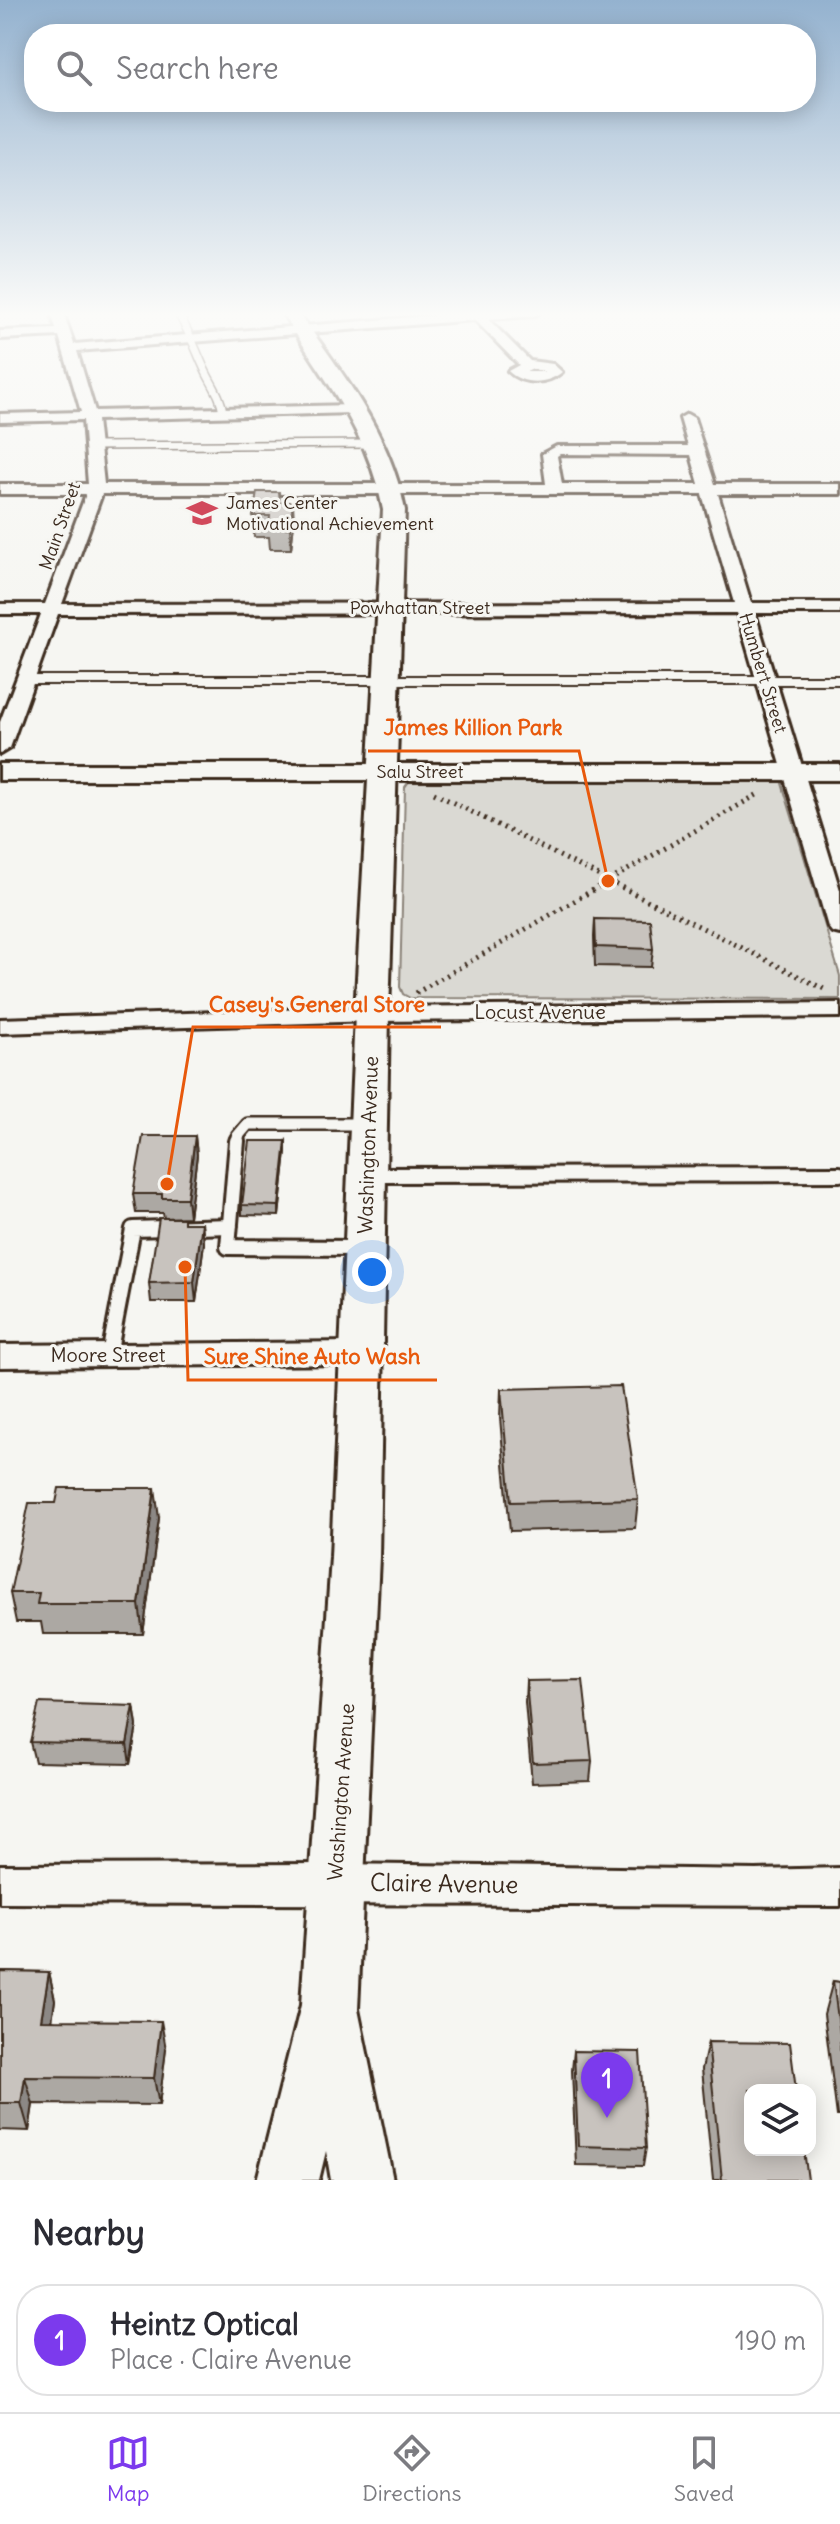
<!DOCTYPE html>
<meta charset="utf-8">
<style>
:root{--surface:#fff;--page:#f7f7f7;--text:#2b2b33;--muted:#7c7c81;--line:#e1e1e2;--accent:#7c3aed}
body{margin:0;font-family:Delius,sans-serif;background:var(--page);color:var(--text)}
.controls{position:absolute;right:24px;bottom:24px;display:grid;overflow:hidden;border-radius:16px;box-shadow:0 4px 20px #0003}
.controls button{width:72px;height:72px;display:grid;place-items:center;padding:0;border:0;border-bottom:2px solid var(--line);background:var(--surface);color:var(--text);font:40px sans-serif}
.you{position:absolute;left:372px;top:1272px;width:28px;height:28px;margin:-20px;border:6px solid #fff;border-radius:50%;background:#1a73e8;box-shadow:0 0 0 12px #1a73e833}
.badge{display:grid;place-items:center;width:52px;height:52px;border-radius:50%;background:var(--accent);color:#fff;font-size:26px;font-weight:700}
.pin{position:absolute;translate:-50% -66px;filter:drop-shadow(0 2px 4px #0008)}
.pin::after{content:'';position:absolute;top:42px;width:28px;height:24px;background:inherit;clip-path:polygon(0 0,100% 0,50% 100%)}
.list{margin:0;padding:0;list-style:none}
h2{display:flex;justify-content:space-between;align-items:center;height:104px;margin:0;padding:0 32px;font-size:34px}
h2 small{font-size:26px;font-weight:400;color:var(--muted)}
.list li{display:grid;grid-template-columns:52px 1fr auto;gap:24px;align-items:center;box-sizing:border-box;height:112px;margin:0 16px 16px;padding:0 16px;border:2px solid var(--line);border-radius:32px}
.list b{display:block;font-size:30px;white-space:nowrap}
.list p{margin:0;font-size:26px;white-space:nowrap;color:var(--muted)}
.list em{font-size:26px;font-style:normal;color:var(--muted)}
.icon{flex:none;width:44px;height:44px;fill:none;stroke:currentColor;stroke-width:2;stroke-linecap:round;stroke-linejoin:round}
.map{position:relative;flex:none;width:840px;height:2180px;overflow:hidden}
.search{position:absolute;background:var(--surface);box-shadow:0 4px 20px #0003;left:24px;right:24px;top:24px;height:88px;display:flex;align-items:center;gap:20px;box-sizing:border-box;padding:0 28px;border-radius:32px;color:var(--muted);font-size:30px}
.sheet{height:232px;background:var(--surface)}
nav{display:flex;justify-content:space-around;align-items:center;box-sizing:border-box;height:112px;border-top:2px solid var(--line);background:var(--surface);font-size:22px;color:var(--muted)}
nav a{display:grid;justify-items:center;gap:4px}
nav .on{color:var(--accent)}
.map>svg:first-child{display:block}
.green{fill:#dad9d3;stroke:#8a8278;stroke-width:2}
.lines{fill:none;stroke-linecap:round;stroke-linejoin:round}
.service-far3-casing{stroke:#3b2a1e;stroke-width:10}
.service-far2-casing{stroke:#3b2a1e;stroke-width:12}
.service-far1-casing{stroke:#3b2a1e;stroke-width:16}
.service-casing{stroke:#3b2a1e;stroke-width:20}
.minor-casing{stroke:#3b2a1e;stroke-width:6}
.tertiary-casing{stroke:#3b2a1e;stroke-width:6}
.secondary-casing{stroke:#3b2a1e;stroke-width:6}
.path{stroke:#3b2a1e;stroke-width:5;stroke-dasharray:2 5;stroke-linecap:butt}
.service-far3{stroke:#f6f6f2;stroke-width:7}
.service-far2{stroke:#f6f6f2;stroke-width:8}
.service-far1{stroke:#f6f6f2;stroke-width:11}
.service{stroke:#f6f6f2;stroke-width:14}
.minor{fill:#f6f6f2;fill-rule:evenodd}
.tertiary{fill:#f6f6f2;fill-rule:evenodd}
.secondary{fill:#f6f6f2;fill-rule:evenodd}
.wall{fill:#aca8a3;stroke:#3b2a1e;stroke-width:2}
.shaded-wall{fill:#8c8885;stroke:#3b2a1e;stroke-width:2}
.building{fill:#c8c3be;stroke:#3b2a1e;stroke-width:2}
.labels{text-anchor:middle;stroke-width:6;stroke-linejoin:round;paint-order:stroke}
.far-poi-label{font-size:18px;fill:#3b2a1e;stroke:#f6f6f2;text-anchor:start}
.far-street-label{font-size:18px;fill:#3b2a1e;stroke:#f6f6f2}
.street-label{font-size:20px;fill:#3b2a1e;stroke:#f6f6f2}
.near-street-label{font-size:24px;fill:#3b2a1e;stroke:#f6f6f2}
.leader{fill:none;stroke:#e8590c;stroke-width:3}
.callout-dot{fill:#e8590c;stroke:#f6f6f2;stroke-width:3}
.callout-label{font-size:22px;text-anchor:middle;font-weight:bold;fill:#e8590c;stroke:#f6f6f2;stroke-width:6;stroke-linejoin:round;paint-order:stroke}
</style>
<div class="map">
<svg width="840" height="2180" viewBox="0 0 840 2180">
<rect width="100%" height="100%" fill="#f6f6f2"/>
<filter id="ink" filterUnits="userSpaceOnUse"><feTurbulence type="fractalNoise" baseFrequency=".0125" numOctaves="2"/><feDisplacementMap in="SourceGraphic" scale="16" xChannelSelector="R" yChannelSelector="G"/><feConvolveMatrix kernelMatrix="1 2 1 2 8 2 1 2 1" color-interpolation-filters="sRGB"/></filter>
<g filter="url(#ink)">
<path class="green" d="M410,780h371l59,196v23l-430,-1 -7,-4 -3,-7 5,-200z"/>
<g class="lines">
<g class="service-far3-casing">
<path id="service-far3" d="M177,312c14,22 18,37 28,58 7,15 16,26 18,42
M94,446l279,-2"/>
</g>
<g class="service-far2-casing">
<path id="service-far2" d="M26,680h814"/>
</g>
<g class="service-far1-casing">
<path id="service-far1" d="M237,1143v-6l11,-13h117"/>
</g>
<g class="service-casing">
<path id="service" d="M237,1141l-9,106 130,1
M370,1175l470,-1
M109,1355l24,-126 97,-3"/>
</g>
<g class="minor-casing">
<path id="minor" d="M51,312h12l11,32 404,-32h62l-6,4 -46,3 42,42 23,3 9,8c-15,13 -40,13 -54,-1l11,-6 -44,-45 -398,31 18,60 258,-6 7,4 -7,4 -256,7 7,64h442l-4,-30 15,-8h131l-8,-28 7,-4 7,4 21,66h125v10h-122l33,109h89v10h-85l85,277v44l-8,-2 -4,-5 -91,-314 -679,1 -48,134 -10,6v-32l41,-108h-41v-10h45l41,-110h-86v-10h88l-5,-64 -83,2v-8l81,-2 -22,-76 -59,3v-8l56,-2zM533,369l13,3h-20zM560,454l131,1 8,29h-137l-5,-28zM102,494h600l32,109 -672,1z
M840,1003v14l-468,4 -372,12v-14l372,-12z
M360,1342l11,3 4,8 -4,8 -11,3 -360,3v-22z
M335,1864l421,6 84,-2v38l-840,-3v-38z"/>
</g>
<g class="tertiary-casing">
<path id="tertiary" d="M0,764h840v16h-840z"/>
</g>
<g class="secondary-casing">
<path id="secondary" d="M282,312h16c45,62 92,121 107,198l-16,504 -10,543 -21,452 35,171h-62l-5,-29 -7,29h-62l44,-175 30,-448 24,-543 28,-504c-14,-78 -61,-133 -101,-198z"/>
</g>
<path class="path" d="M434,793l392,197
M416,993l344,-200"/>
<use href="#service-far3" class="service-far3"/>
<use href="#service-far2" class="service-far2"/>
<use href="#service-far1" class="service-far1"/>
<use href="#service" class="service"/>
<use href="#minor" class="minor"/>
<use href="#tertiary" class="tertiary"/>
<use href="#secondary" class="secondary"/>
</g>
<path class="wall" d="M280,502l14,21 -3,26h-21l-1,-12h-15l-1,-21z
M595,919l58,30 -2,18 -56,-1 -1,-29z
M195,1136l2,19 -8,62 -25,1 -1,-5h-27l-3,-19z
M286,1141v10l-7,65 -37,-1v-10z
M185,1223h17l2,20 -8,59h-45l-2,-19z
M501,1389l137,110 -3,29 -125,3 -10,-113z
M159,1518l-16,116h-100l-2,-12h-25l-6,-29z
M526,1681l66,80 -2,20 -58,2 -7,-81z
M134,1706l3,20 -7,38 -95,-2 -5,-20z
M0,1971l49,1 6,28 -3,20 114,29 -7,56 -126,-1 -4,27 -29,-1z
M833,1981l7,1v134h-3l-13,-102z
M708,2042l100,138h-95l-11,-111z
M574,2051l72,97 -3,18 -67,-1 -4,-95z"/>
<path class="shaded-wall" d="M293,502l1,21 -3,26 -1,-21z
M195,1136l2,19 -8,62 -2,-19z
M286,1141v10l-7,65v-10z
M202,1223l2,20 -8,59 -2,-20z
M155,1488l4,30 -16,116 -4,-30z
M134,1706l3,20 -7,38 -3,-20z
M49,1972l6,28 -7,48 -7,-28z
M161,2021l5,28 -7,56 -5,-27z
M25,2077l8,27 -4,27 -8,-28z"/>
<path class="building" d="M257,492h22l1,10h13l-3,26h-21l1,-12h-17z
M595,919l55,1 3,29 -57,-2z
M143,1136h52l-8,62h-25v-4h-29z
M250,1141h36l-7,65 -37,-1z
M159,1218h25v5h18l-8,59 -45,1z
M621,1386l17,113 -127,3 -10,-113z
M59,1488h96l-16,116h-102l2,-11h-29l19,-90h27z
M583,1680l9,81 -59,2 -7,-82z
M39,1703l95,3 -7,38 -97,-2z
M0,1971l49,1 -8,48 120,1 -7,57 -129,-1 -4,26h-21z
M833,1981l7,1v52z
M708,2042l82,1 6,47h-46v60h54l4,30h-86z
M574,2051l66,1 6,96 -68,-2z"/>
</g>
<linearGradient id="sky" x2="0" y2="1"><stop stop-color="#94b2cf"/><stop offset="0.51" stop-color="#fbfbf9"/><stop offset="1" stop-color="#fbfbf9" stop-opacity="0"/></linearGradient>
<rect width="840" height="617" fill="url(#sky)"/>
<defs>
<g id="school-bare" transform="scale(2.4)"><path d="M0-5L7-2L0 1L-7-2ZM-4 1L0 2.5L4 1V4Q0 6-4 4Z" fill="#d1495b" stroke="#f6f6f2" stroke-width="2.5" paint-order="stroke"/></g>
</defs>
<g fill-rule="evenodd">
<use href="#school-bare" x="202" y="513"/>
</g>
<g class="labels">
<g class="far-poi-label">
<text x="226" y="509">James Center<tspan x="226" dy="21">Motivational Achievement</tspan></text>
</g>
<g class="far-street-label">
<text transform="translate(60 526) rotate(-71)" y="6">Main Street</text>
<text x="420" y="614">Powhattan Street</text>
<text transform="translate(763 673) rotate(73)" y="6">Humbert Street</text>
<text x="420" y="778">Salu Street</text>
</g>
<g class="street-label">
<text x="540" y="1019">Locust Avenue</text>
<text transform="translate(368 1145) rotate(-88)" y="7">Washington Avenue</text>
<text x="108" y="1362">Moore Street</text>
<text transform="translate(341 1792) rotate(-86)" y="7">Washington Avenue</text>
</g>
<g class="near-street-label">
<text transform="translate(444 1884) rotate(1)" y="8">Claire Avenue</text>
</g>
</g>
<path class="leader" d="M608 881L579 751H368M167 1184L193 1027H441M185 1267L188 1380H437"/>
<g class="callout-dot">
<circle cx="608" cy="881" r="8"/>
<circle cx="167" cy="1184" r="8"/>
<circle cx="185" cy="1267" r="8"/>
</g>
<g class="callout-label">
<text x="473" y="735">James Killion Park</text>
<text x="317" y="1012">Casey's General Store</text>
<text x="312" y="1364">Sure Shine Auto Wash</text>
</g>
</svg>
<div class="controls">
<button><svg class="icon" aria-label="layers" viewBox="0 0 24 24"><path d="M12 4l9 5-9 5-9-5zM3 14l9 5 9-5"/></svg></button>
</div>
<div class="you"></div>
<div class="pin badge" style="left:607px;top:2118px">1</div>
<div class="search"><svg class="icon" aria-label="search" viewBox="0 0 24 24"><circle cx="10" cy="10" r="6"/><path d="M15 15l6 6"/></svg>Search here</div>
</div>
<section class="sheet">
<h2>Nearby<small></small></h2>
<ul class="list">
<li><span class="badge">1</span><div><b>Heintz Optical</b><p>Place · Claire Avenue</p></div><em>190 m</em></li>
</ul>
</section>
<nav>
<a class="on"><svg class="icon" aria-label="map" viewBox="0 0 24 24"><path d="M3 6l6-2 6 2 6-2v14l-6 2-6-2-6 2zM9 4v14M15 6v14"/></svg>Map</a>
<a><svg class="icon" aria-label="directions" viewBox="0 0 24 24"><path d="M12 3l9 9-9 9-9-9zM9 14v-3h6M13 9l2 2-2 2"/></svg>Directions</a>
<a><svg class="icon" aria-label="saved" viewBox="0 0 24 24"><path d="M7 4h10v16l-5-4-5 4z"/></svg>Saved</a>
</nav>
